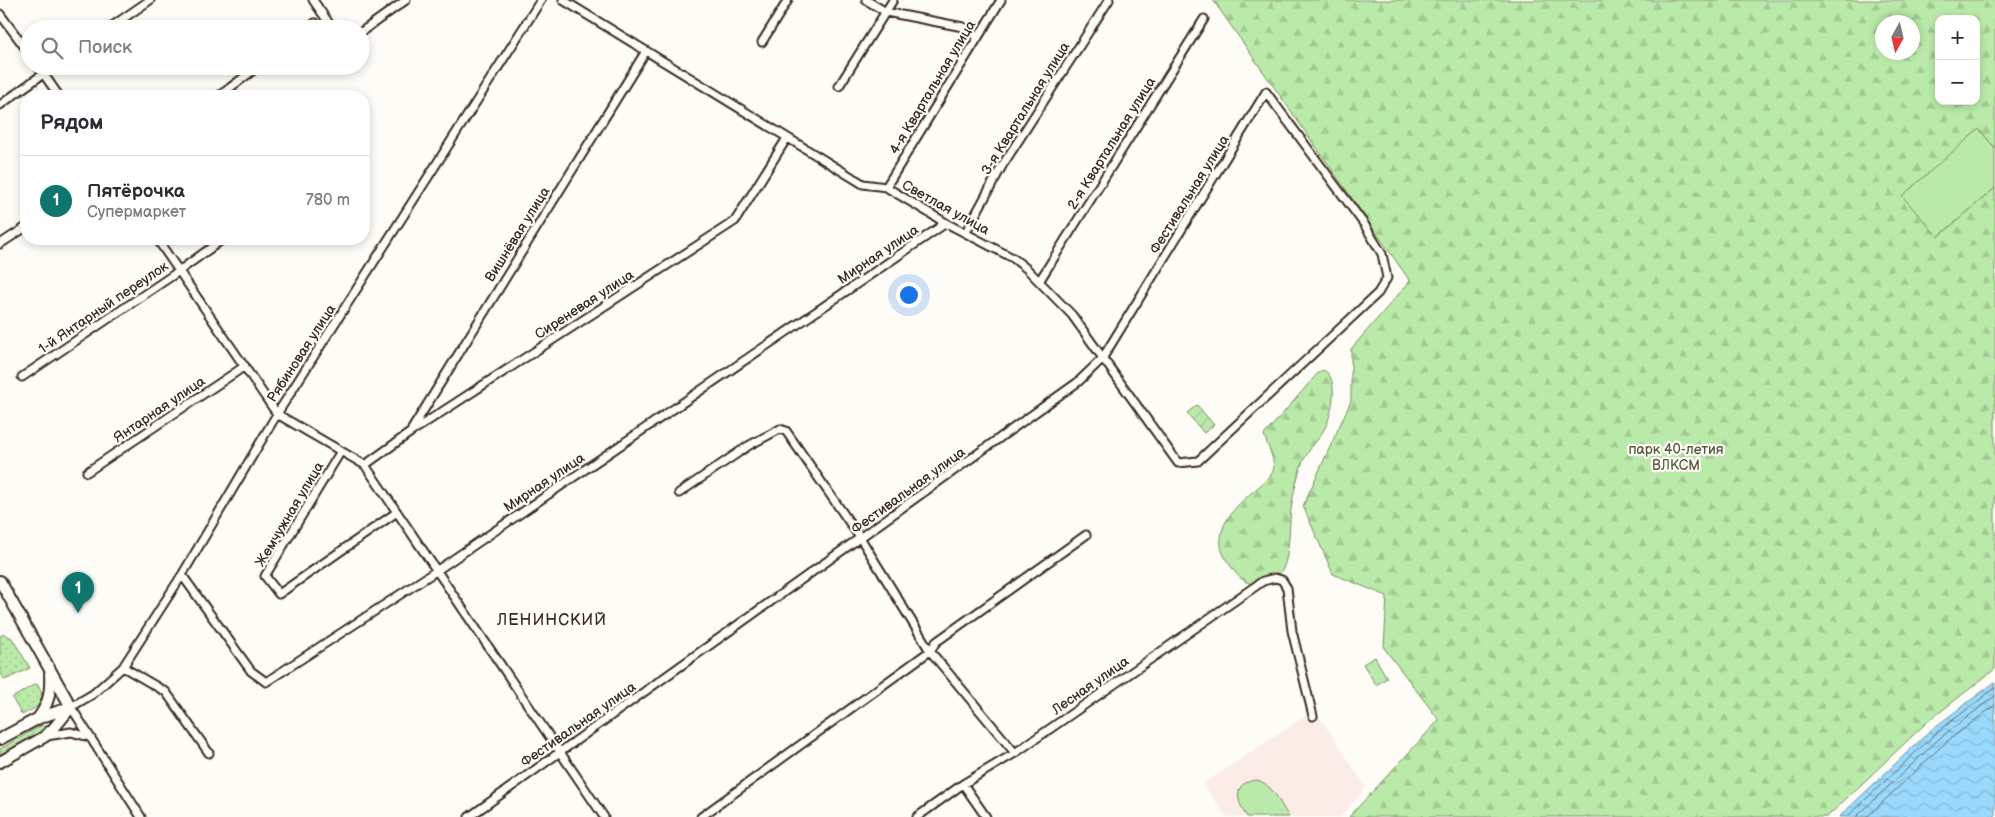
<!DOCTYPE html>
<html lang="ru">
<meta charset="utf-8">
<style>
:root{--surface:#fff;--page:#f2f2f3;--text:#2b2b33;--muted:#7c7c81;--line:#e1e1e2;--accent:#0f766e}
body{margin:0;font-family:"Balsamiq Sans",sans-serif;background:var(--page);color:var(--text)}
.controls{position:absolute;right:15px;top:15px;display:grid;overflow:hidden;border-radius:10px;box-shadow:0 2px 8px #0003}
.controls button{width:45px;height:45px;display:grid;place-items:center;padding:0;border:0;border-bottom:1px solid var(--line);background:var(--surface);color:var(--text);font:25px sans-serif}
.compass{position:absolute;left:1875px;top:15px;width:45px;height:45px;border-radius:50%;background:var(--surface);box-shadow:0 2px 8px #0003;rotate:188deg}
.you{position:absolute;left:908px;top:294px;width:18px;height:18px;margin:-12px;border:4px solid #fff;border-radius:50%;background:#1a73e8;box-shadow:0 0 0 8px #1a73e833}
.badge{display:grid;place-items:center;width:32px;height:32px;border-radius:50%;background:var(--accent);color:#fff;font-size:16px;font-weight:700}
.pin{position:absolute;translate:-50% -41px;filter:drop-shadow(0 1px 2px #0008)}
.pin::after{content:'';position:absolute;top:26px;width:18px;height:15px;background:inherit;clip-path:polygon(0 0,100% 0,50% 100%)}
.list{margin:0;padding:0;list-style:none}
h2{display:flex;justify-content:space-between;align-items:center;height:65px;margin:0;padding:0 20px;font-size:21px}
h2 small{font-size:16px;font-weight:400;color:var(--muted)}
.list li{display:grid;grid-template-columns:32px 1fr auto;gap:15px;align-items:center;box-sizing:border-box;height:90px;padding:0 20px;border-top:1px solid var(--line)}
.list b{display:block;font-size:19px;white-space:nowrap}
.list p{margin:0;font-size:16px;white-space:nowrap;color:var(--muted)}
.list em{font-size:16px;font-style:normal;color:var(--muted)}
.icon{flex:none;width:28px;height:28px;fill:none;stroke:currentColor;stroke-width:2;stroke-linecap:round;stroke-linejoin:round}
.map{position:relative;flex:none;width:1995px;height:817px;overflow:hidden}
.search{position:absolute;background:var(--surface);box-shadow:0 2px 8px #0003;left:20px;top:20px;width:350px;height:55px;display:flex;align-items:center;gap:12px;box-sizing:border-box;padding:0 18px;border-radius:28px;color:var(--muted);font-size:19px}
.panel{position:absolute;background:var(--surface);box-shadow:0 2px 8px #0003;left:20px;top:90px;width:350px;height:155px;border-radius:20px}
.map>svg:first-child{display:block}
.built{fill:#fbece7}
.grass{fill:url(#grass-dots);stroke:#7a8a64}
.forest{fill:url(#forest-firs);stroke:#7a8a64;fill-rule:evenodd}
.park{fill:#baeaa9;stroke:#7a8a64}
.garden{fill:url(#garden-furrows);stroke:#7a8a64}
.water{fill:url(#water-waves);stroke:#7393a3}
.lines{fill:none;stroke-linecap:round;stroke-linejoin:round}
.shore{stroke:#617076;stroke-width:1}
.street-casing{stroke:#3b2a1e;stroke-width:11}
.secondary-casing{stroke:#3b2a1e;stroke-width:14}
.street{stroke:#fdfcf7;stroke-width:7}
.secondary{stroke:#fdfcf7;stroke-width:10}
.labels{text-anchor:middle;stroke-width:4.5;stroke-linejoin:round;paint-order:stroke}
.street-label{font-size:14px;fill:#3b2a1e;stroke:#fdfcf7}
.park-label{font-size:14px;fill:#5b5a41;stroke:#fdfcf7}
.quarter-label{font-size:16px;letter-spacing:1px;fill:#3b2a1e;stroke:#fdfcf7}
</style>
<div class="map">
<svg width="1995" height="817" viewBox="0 0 1995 817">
<defs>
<pattern id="grass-dots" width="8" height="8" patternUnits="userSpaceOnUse" patternTransform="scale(1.25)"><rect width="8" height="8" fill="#baeaa9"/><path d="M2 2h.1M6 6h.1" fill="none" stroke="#a1c991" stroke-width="1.8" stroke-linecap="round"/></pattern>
<pattern id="forest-firs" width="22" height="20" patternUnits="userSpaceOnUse" patternTransform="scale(1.25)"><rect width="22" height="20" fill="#baeaa9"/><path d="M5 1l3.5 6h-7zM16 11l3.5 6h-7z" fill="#a1c991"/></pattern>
<pattern id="garden-furrows" width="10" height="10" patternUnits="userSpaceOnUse" patternTransform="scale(1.25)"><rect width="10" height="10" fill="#baeaa9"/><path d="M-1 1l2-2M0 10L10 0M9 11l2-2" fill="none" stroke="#a1c991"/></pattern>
<pattern id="water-waves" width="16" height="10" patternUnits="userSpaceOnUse" patternTransform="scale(1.25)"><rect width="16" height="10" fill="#99d9fb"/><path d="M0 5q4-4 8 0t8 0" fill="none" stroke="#85bad7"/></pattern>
</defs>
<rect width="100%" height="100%" fill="#fdfcf7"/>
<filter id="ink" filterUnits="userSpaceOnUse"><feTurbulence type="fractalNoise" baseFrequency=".02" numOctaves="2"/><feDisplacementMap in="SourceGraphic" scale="10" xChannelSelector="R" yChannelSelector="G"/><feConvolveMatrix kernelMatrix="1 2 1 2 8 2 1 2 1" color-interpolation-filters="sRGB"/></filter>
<g filter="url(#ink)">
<path class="built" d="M1315,710l51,77 -26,30h-113l-24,-33z"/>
<path class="grass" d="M4,634l8,4 18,30 -25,12 -5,-8v-36z
M35,684l3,1c10,19 -1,22 -16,30l-10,-17z
M42,725l3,2 -3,6 -42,23v-7z"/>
<path class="forest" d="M1213,0h782v148l-16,-19 -41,108 57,-49v481l-69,54 -99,94h-478l90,-97 -55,-72 3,-52 -54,-22 -30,-68 48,-105v-52l59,-68zM1939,19h37v82h-37zM1882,22h30v30h-30z
M1323,370c17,7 9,43 3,56 -6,13 -17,22 -23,35 -6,15 -9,31 -12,48 -2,15 -1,51 -10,63 -6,8 -17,12 -27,12 -8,0 -17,-8 -21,-15 -5,-7 -11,-14 -12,-23 -3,-24 18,-43 34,-56 6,-6 15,-11 18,-19 4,-7 -6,-27 -9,-36l55,-63z"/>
<path class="park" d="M1979,129l16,19v40l-57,49 -36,-41z
M1375,657l12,21 -11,7 -13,-21z
M1257,780c16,4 23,24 32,37h-42c-10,-15 -16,-35 10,-37z"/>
<path class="garden" d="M1197,405l17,20 -10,8 -17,-20z"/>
<path class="water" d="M1995,682v135h-156l93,-88z"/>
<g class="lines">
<path class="shore" d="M1847,817l89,-84 59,-45
M1856,817l84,-79 55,-42
M1867,817l78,-74 50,-38"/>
<g class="street-casing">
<path id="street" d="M313,0l20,29
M866,0l20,12 77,15 14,10
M0,14l29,39
M108,29l42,-29
M308,29l7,-6
M361,32l45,-32
M762,42l26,-42
M38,66l21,30
M839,86l54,-86
M219,96l40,-30
M0,105l54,-39
M886,187l115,-187
M966,232l36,-66 107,-166
M157,239l120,175 88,51 239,352
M0,244l26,-17
M1040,280l164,-261
M22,377l157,-106 44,-32
M412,429l234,-378
M341,451l-76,125 14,18 118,-82
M365,465l46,-33 324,-211 52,-83
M87,472l158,-106
M679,493l69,-47 32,-17 6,2 75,108 69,112 85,102
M182,575l69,96 15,11 170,-111 510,-348
M123,667l43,25 43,61
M47,736l24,-4 18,5
M963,784l23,33
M141,817l-70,-110 22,-13 30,-27 59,-92 95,-161 264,-414
M469,817l609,-435 24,-23 164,-267 98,132 18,30 5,24 -9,15 -180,168 -20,2 -106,-148 -45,-46 -14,-11 -67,-35 -60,-36 -23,-3 -300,-184
M701,817l229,-166 6,-9 150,-107
M917,817l46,-33 52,-31 248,-172 12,-3 7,2 5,8 5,43 21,85"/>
</g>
<g class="secondary-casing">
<path id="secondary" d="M0,581l71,126
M39,717c10,-14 12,-26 11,-43
M0,739l39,-21 32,-11
M0,762l44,-25 10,-9 17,-21"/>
</g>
<use href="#street" class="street"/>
<use href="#secondary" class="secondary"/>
</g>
</g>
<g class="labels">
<g class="street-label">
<text transform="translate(932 87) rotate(-59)" y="5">4-я Квартальная улица</text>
<text transform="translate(1025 108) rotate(-58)" y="5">3-я Квартальная улица</text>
<text transform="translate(1111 143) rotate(-58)" y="5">2-я Квартальная улица</text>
<text transform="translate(1189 194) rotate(-58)" y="5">Фестивальная улица</text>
<text transform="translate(946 207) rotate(29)" y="5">Светлая улица</text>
<text transform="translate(517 234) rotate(-58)" y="5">Вишнёвая улица</text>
<text transform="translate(878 254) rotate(-34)" y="5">Мирная улица</text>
<text transform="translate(584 304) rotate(-33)" y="5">Сиреневая улица</text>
<text transform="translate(103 307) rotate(-34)" y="5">1-й Янтарный переулок</text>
<text transform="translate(301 353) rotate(-57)" y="5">Рябиновая улица</text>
<text transform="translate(159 409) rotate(-34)" y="5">Янтарная улица</text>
<text transform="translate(544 482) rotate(-34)" y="5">Мирная улица</text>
<text transform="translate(908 490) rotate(-36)" y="5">Фестивальная улица</text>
<text transform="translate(289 514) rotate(-59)" y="5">Жемчужная улица</text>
<text transform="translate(1090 685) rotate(-35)" y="5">Лесная улица</text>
<text transform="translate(578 724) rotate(-35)" y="5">Фестивальная улица</text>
</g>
<g class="park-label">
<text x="1676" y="454">парк 40-летия<tspan x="1676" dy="16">ВЛКСМ</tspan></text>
</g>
<g class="quarter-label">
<text x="552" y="625">ЛЕНИНСКИЙ</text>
</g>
</g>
</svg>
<div class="controls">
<button>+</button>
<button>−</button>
</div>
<svg class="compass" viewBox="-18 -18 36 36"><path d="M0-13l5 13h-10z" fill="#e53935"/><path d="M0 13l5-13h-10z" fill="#7c7c81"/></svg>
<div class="you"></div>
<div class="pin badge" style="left:78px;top:613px">1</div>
<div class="search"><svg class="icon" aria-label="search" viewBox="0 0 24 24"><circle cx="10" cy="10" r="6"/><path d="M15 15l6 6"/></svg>Поиск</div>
<section class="panel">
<h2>Рядом<small></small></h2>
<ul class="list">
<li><span class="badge">1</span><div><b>Пятёрочка</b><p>Супермаркет</p></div><em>780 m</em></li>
</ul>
</section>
</div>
